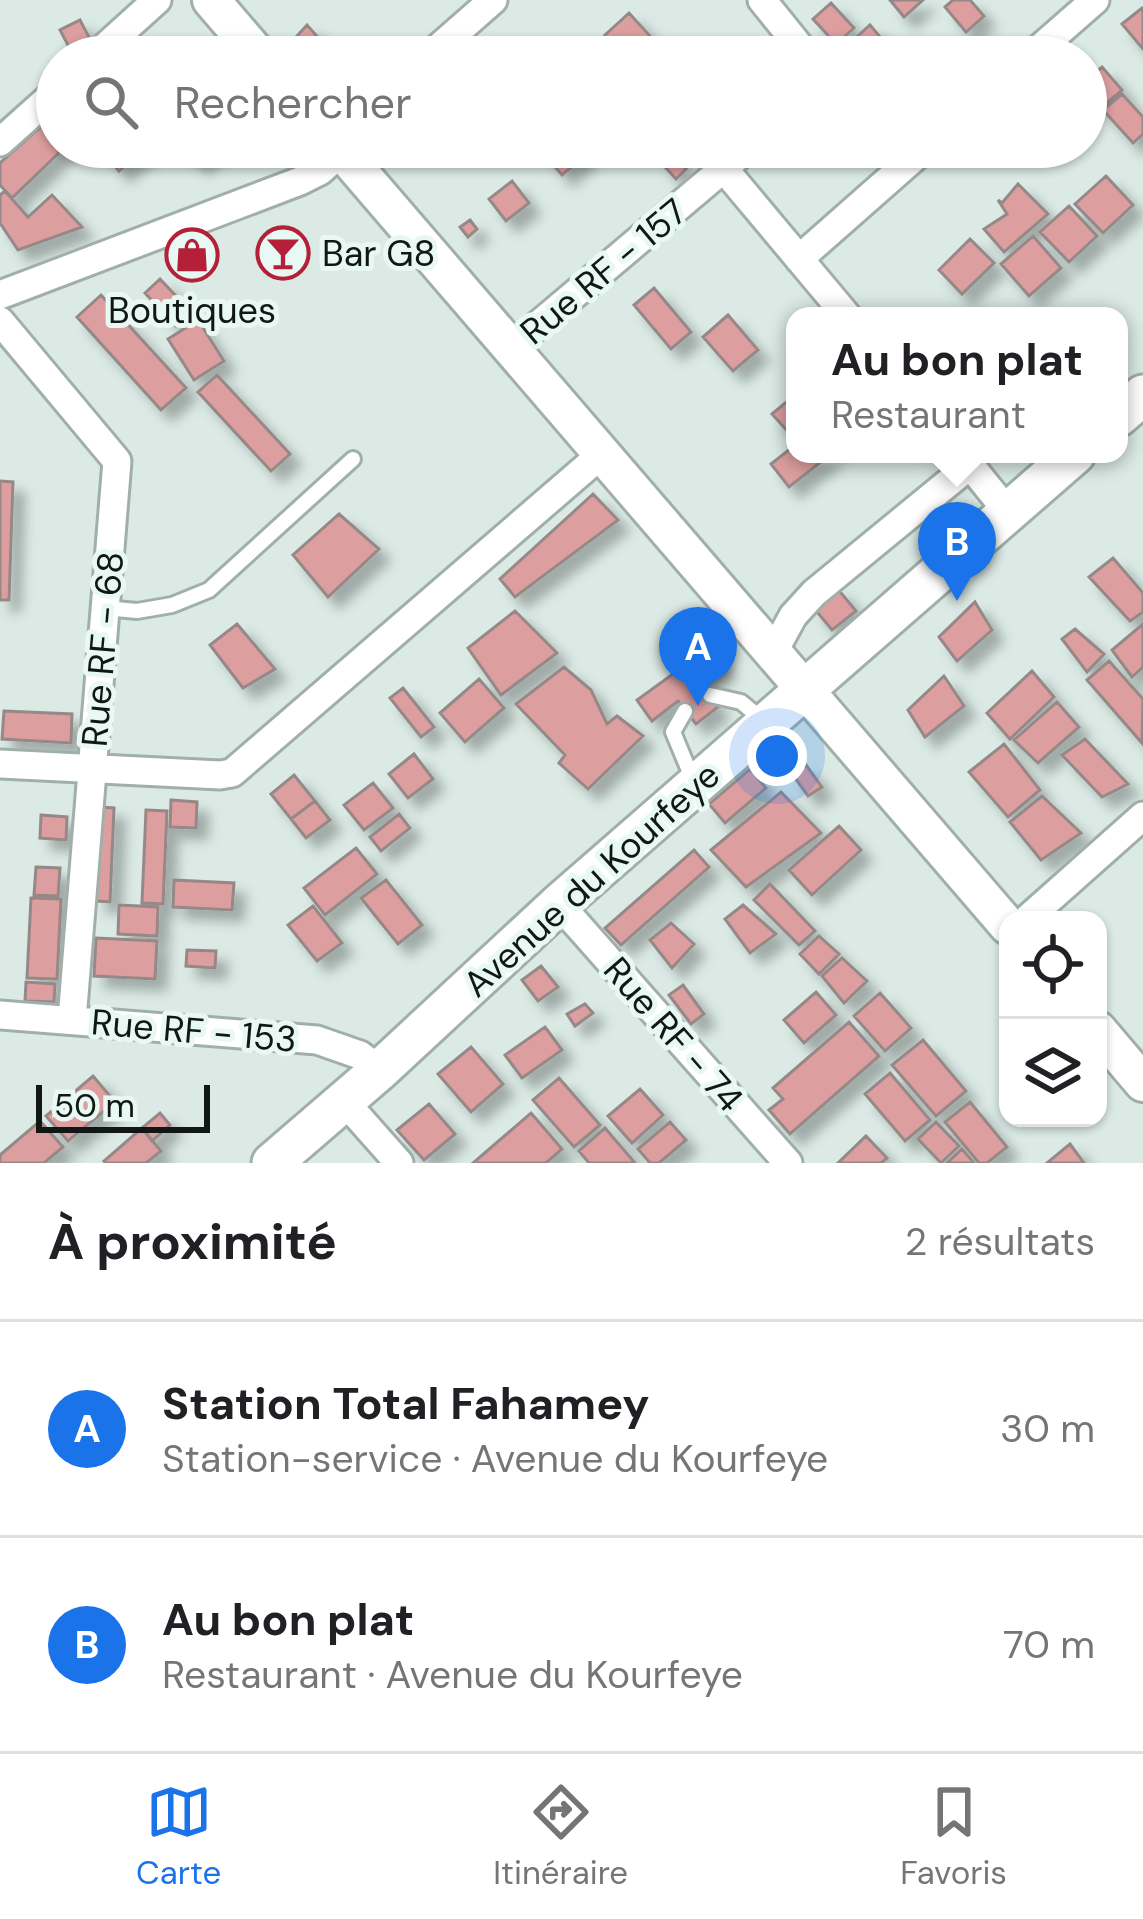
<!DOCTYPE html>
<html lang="fr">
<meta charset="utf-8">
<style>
:root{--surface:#fff;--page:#f2f2f2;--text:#202124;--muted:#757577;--line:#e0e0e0;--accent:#1a73e8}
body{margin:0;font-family:"DM Sans",sans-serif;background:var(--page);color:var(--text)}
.controls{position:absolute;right:36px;bottom:36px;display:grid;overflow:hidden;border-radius:24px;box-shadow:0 3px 9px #0004}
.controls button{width:108px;height:108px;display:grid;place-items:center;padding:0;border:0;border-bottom:3px solid var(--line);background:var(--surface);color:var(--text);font:60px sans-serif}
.scale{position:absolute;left:36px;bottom:30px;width:174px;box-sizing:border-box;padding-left:12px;border:6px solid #111715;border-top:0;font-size:33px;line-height:42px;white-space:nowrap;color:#111715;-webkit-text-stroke:9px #e8f8f2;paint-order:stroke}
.you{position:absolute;left:777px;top:756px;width:42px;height:42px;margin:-30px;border:9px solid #fff;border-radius:50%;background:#1a73e8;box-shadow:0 0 0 18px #1a73e833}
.badge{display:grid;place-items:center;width:78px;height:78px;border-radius:50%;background:var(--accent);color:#fff;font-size:39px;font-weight:700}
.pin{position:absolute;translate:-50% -99px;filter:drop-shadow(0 3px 6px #0008)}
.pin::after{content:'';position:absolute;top:63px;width:42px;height:36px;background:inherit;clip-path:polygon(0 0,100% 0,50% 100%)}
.popup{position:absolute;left:786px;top:307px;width:342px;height:156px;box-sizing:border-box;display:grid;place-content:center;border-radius:24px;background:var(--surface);filter:drop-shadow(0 3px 9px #0005);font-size:39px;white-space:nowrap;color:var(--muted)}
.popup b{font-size:45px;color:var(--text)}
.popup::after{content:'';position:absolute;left:50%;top:100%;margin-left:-24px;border:24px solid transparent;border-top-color:var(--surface)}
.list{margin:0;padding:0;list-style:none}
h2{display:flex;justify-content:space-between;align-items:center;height:156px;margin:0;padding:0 48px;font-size:51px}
h2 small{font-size:39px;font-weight:400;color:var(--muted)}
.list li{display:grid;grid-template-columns:78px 1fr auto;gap:36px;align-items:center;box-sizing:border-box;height:216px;padding:0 48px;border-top:3px solid var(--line)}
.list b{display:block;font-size:45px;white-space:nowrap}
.list p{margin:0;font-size:39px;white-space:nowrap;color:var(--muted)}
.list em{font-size:39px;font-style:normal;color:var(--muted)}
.icon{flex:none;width:66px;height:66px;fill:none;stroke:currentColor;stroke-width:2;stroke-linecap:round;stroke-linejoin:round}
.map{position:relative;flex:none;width:1143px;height:1163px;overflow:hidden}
.search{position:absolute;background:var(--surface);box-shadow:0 3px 9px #0004;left:36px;right:36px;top:36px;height:132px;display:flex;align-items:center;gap:30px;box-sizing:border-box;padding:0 42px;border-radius:66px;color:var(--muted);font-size:45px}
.sheet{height:588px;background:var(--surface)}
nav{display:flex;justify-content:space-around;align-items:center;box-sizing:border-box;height:168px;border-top:3px solid var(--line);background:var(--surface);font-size:33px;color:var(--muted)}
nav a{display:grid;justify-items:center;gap:6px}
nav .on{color:var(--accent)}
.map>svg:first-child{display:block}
.building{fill:#dc9e9e;stroke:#978888;stroke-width:3;filter:url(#shadow)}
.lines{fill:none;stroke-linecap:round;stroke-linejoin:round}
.lane-casing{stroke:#a1afaa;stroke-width:20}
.street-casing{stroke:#a1afaa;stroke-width:33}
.secondary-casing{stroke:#a1afaa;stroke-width:42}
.primary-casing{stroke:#a1afaa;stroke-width:45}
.lane{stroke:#fff;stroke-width:14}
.street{stroke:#fff;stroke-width:27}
.secondary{stroke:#fff;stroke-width:36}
.primary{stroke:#fff;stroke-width:39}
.labels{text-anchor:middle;stroke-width:10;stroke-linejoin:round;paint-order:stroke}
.poi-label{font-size:36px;fill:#111715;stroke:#e8f8f2;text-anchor:start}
.street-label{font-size:36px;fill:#111715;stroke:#e8f8f2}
</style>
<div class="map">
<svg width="1143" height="1163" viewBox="0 0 1143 1163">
<defs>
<filter id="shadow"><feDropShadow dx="11" dy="11" stdDeviation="6" flood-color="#0004"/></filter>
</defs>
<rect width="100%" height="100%" fill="#dbeae5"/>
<path class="building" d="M890,0h33l-19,17z
M953,0h17l14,16 -18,16 -21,-25z
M831,3l23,25 -18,16 -23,-25z
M1142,8l1,1v40l-21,-25z
M629,13l21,23 -25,21 -20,-22z
M80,20l10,19 -20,10 -10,-19z
M307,25l23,26 -9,6h-6l-18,-21z
M870,25l17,20 -13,12h-11l-13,-14z
M748,39l16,18h-36z
M157,41l14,16h-33z
M544,45l11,12h-24z
M673,45l11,12h-25z
M1102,67l20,23 -21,18 -15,-16v-11z
M1122,94l21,23v17l-10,9 -30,-33z
M45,123l12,13v11h8l-53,51 -12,-13v-22z
M99,147h27l-16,13z
M126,147h21l-28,24 -9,-11z
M183,147h33l-19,16z
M553,147h24l8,9 -23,19 -18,-21z
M667,149l19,20 -10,10 -19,-21z
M1106,176l27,29 -30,28 -28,-29z
M512,181l17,22 -23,18 -17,-22z
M1018,184l30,30 -44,38 -20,-23 23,-15 -9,-14 4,3z
M5,191l23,26 24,-22 30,32 -64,23 -18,-27v-28z
M1069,206l28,30 -28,26 -29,-30z
M470,220l7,9 -9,8 -8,-10z
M1033,236l28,32 -32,28 -28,-32z
M970,239l24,24 -32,31 -23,-24z
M160,279l31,33 -15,14 -31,-33z
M654,288l37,44 -20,17 -37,-44z
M101,295l85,93 -25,22 -84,-93z
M728,315l30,35 -25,21 -30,-34z
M198,320l26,41 -30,19 -26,-41z
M217,375l73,79 -19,17 -73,-79z
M795,395v35l-5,4 -18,-20z
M795,445v9h36l-42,33 -18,-23z
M0,481l13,1 -4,118h-9z
M593,494l25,26 -103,77 -15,-18z
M339,514l40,35 -51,48 -35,-42z
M1113,558l30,35v19l-13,9 -41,-44z
M837,588l19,23 -24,19 -19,-23z
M975,602l17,28 -35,31 -18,-24z
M515,611l42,42 -56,42 -33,-47z
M237,624l38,45 -32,19 -33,-43z
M1143,624v43l-11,10 -20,-27z
M1075,629l29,25 -17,18 -25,-33z
M710,647l15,20 -25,18 18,22 -22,17 -18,-23 -26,20 -15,-21z
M1109,661l34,38 -1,44 -55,-63z
M564,667l27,23 16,34 10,-8 26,20 -55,53 -29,-26 6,-8 -49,-51z
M1032,671l22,26 -44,42 -23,-26z
M944,676l20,30 -39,31 -17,-27z
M479,679l25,29 -39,34 -25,-29z
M403,688l31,39 -13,10 -31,-39z
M1057,702l22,25 -41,36 -24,-23z
M4,711l68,3 -1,29 -69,-4z
M1085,739l43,45 -26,13 -40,-42z
M1004,744l36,46 -32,27 -39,-45z
M414,754l19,25 -25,19 -19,-24z
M806,765l16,22 -14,9 -16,-22z
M750,769l16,19 -41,35 -16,-19z
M294,775l21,26 -24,18 -20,-25z
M373,783l20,25 -29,22 -20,-25z
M781,792l40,41 -75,54 -35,-37z
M1042,796l39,37 -40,27 -31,-38z
M171,800l26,2 -1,26 -26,-1z
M315,801l15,19 -24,18 -15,-19z
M100,807l14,1 -4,94 -14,-1z
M146,810l21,1 -4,93 -21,-1z
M399,814l11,14 -29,23 -11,-14z
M41,815l26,2 -1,23 -26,-2z
M839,826l22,24 -49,45 -23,-25z
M356,848l21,26 -52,41 -21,-27z
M694,850l15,17 -88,78 -16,-17z
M36,867l24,1 -2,28 -24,-1z
M174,880l60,3 -2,27 -59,-3z
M386,880l36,45 -24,19 -37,-46z
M770,884l45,47 -16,14 -45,-45z
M31,898l30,1 -4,80 -30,-1z
M119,905l39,2 -1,29 -39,-2z
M743,905l33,29 -26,19 -25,-34z
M313,906l29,37 -25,18 -29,-36z
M671,923l23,21 -22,24 -22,-28z
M819,936l20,18 -20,20 -19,-20z
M96,938l61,3 -2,38 -61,-3z
M187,950l29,1 -1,17 -29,-2z
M842,958l25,23 -23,22 -22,-27z
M541,966l17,21 -20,14 -16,-21z
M26,982l29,2 -1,18 -29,-1z
M683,985l21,29 -13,10 -22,-29z
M816,992l20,23 -32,28 -20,-23z
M880,993l31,35 -26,23 -31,-35z
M585,1004l8,9 -18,13 -8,-12z
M849,1022l30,34 -89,78 -21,-24 14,-11 -10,-11z
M545,1027l17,23 -40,28 -17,-23z
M923,1040l43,51 -30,25 -44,-51z
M471,1047l32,37 -32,28 -33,-38z
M890,1073l40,47 -25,21 -40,-47z
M93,1076l22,26 -47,39 -22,-25z
M559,1078l41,47 -26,22 -41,-47z
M640,1089l23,26 -31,28 -24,-27z
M970,1102l37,45 -20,16h-8l-34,-41z
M429,1104l26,30 -31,26 -27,-30z
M160,1113l10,12 -18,16 -10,-13z
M531,1113l31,36 -16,14h-73z
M40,1121l23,26 -19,16h-44v-8z
M670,1122l16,18 -27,23h-9l-12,-14z
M936,1122l23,24 -18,17 -23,-24z
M142,1128l19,23 -15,12h-40l-2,-2z
M605,1128l30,35h-46l-10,-12z
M866,1136l21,22 -6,5h-43z
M1070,1144l14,19h-37z
M962,1149l12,14h-27z"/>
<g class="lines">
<g class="lane-casing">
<path id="lane" d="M105,608l32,3 35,-6 37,-15 144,-131
M710,695l31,7 22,18
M685,711l-12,21 20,48"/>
</g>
<g class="street-casing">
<path id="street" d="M762,0l46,57
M94,57l63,-57
M428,57l65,-57
M1030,57l65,-57
M0,142l57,-51
M724,169l123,147
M799,259l127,-112
M0,295l300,-114 20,-10 27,-24
M0,321l117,140 -45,559
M511,348l238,-201
M961,454l47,58
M774,651l19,-35 21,-23 156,-128
M0,764l220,11 12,-2 371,-320
M559,904l229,259
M1026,920l117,-104
M0,1015l317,25 43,15 20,15
M345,1102l54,61"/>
</g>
<g class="secondary-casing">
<path id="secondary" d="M211,0l49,57
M338,147l670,779
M1098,1030l45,53"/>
</g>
<g class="primary-casing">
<path id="primary" d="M1119,416l24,-21
M272,1163l108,-93 179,-166 516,-450"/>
</g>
<use href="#lane" class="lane"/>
<use href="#street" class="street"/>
<use href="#secondary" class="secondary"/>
<use href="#primary" class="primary"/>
</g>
<defs>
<g id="bar-ring" transform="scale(2.7)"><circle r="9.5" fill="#e8f8f2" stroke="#b32037" stroke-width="1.5"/><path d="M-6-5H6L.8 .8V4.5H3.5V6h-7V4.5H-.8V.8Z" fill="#b32037"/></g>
<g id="shop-ring" transform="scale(2.7)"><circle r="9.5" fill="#e8f8f2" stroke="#b32037" stroke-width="1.5"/><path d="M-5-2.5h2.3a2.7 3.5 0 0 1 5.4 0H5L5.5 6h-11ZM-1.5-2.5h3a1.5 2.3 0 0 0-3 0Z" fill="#b32037"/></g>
</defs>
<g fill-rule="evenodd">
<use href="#bar-ring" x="283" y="253"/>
<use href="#shop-ring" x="192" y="255"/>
</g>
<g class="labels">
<g class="poi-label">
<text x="322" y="266">Bar G8</text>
<text x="192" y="323" text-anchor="middle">Boutiques</text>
</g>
<g class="street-label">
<text transform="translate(603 271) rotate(-40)" y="13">Rue RF - 157</text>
<text transform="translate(102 649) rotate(-85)" y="13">Rue RF - 68</text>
<text transform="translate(591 879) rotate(-42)" y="13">Avenue du Kourfeye</text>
<text transform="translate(194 1030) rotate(5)" y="13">Rue RF - 153</text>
<text transform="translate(674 1034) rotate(49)" y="13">Rue RF - 74</text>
</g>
</g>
</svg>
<div class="controls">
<button><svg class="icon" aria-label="locate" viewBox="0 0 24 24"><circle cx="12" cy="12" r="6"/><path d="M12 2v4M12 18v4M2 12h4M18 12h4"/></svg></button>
<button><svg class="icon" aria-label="layers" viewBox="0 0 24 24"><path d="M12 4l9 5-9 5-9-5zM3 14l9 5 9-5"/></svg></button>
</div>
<div class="scale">50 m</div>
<div class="you"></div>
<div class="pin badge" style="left:698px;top:706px">A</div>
<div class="pin badge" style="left:957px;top:601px">B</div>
<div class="popup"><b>Au bon plat</b>Restaurant</div>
<div class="search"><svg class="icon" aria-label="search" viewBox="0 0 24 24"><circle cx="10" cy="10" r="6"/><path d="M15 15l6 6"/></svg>Rechercher</div>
</div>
<section class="sheet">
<h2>À proximité<small>2 résultats</small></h2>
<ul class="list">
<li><span class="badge">A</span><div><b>Station Total Fahamey</b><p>Station-service · Avenue du Kourfeye</p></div><em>30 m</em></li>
<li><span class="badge">B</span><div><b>Au bon plat</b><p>Restaurant · Avenue du Kourfeye</p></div><em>70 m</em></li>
</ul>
</section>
<nav>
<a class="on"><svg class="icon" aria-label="map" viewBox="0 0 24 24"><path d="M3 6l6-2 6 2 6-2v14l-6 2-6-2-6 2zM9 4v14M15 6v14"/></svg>Carte</a>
<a><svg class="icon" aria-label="directions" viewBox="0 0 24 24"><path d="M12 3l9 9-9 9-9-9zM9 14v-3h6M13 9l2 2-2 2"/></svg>Itinéraire</a>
<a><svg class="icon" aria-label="saved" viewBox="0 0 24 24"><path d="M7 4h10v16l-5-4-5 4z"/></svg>Favoris</a>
</nav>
